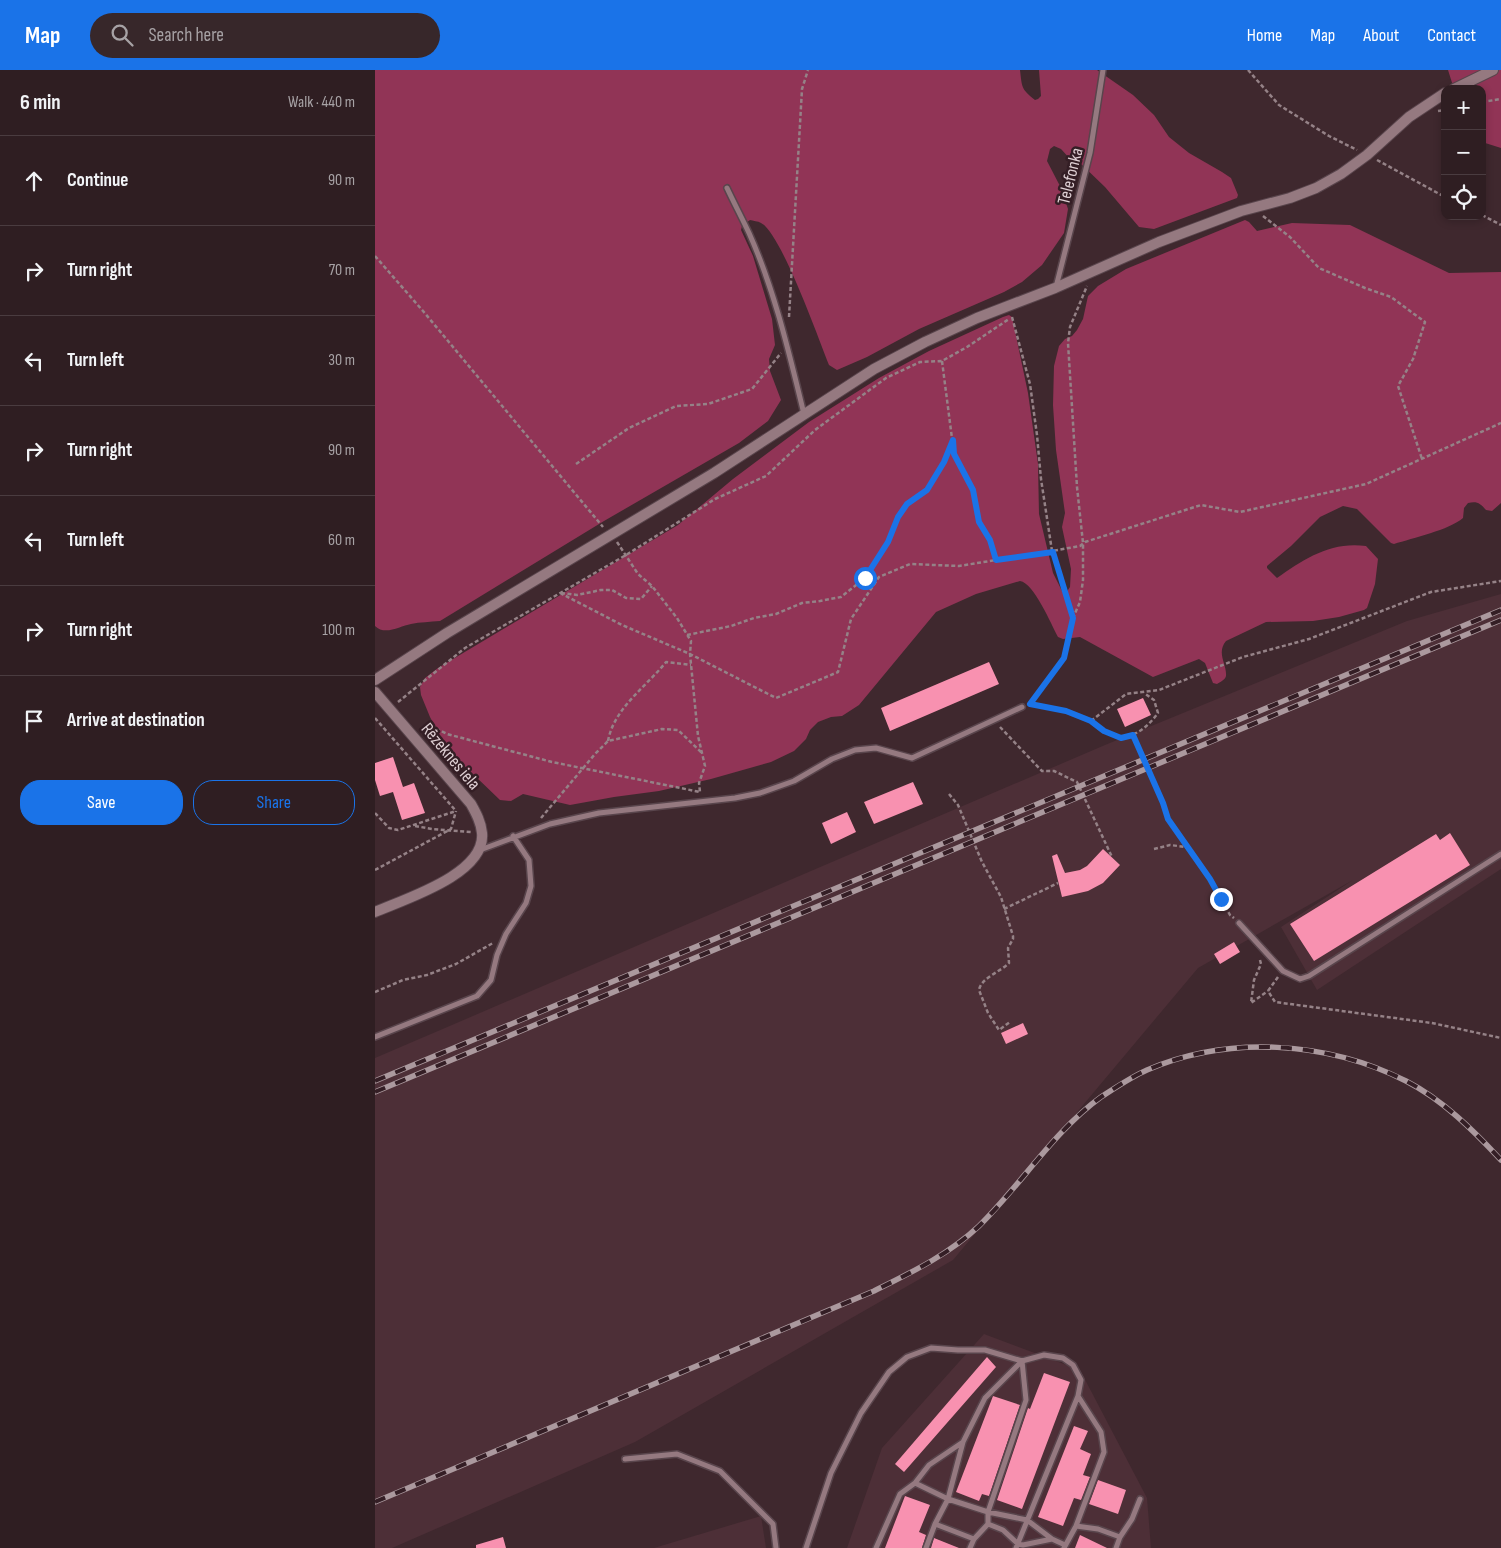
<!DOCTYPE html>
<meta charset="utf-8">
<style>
:root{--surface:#2f1e22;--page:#37272a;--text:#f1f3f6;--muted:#a7a2a5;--line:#4a3c40;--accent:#1a73e8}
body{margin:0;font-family:"Sofia Sans Condensed",sans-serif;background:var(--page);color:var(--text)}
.controls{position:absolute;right:15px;top:15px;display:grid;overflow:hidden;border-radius:10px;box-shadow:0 2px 8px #0003}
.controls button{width:45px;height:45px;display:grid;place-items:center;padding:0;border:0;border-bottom:1px solid var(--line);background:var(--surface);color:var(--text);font:25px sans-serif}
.stop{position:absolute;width:15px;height:15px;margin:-11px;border:4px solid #1a73e8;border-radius:50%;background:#fff}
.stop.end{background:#1a73e8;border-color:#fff;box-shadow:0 1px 5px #0008}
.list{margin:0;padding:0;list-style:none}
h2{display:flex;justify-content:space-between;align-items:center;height:65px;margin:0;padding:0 20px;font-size:21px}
h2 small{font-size:16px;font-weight:400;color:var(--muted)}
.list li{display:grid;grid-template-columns:32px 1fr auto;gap:15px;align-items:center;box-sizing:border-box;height:90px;padding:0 20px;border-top:1px solid var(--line)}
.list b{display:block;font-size:19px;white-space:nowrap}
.list em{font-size:16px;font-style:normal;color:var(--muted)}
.actions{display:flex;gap:10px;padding:15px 20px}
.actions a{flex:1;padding:11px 0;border:1px solid var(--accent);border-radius:20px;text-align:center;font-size:18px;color:var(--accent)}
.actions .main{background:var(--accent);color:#fff}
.icon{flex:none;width:28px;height:28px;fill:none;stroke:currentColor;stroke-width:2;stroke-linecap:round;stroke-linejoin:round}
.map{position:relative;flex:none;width:1126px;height:1478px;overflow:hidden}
header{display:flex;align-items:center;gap:30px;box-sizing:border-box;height:70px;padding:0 25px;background:var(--accent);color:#fff}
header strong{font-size:24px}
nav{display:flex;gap:28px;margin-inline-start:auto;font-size:18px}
.search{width:350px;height:45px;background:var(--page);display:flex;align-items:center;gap:12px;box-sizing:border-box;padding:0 18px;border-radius:28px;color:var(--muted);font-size:19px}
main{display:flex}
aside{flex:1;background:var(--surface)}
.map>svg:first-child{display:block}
.built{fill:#4d2f37}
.forest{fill:#913456}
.building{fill:#f891b0}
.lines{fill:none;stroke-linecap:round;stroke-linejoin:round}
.lane-casing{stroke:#59454c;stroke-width:8}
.street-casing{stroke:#59454c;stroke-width:12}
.path{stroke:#958287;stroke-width:2.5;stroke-dasharray:4 2.5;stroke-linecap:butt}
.lane{stroke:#957980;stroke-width:5}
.street{stroke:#957980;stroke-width:10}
.rail-casing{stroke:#ab999e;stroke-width:5.5}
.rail{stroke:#341e25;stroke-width:4;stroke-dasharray:11;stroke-linecap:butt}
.route{stroke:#1a73e8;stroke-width:6}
.labels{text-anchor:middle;stroke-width:5;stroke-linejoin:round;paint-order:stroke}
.street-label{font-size:18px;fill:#decfd3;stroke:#341e25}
</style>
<header>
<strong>Map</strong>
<div class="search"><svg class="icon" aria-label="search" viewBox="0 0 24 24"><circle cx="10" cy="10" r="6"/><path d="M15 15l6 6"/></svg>Search here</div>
<nav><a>Home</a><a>Map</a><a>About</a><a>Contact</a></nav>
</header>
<main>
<aside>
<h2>6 min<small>Walk · 440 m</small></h2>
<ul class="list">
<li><svg class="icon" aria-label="ahead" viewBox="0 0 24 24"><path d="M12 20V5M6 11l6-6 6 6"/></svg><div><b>Continue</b></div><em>90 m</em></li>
<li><svg class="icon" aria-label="right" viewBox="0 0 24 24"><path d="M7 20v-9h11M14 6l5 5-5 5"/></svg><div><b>Turn right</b></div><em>70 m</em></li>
<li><svg class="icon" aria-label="left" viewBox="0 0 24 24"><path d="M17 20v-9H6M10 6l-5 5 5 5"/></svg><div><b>Turn left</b></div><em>30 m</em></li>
<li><svg class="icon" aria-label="right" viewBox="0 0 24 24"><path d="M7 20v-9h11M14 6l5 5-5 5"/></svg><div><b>Turn right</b></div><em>90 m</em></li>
<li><svg class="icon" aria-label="left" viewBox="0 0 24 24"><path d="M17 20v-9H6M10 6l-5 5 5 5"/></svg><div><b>Turn left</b></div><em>60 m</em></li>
<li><svg class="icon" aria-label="right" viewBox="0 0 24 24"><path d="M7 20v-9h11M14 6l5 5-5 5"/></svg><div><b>Turn right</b></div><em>100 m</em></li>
<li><svg class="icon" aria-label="arrive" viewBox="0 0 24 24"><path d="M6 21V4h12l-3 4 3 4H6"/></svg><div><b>Arrive at destination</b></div></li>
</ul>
<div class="actions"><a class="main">Save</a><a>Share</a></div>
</aside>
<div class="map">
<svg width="1126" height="1478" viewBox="0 0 1126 1478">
<rect width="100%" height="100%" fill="#3f282e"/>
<path class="built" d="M1126,524v275l-184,121 -36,-63 72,-47 -155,88 -245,292 -318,182 -243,106h-17v-490l730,-313 302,-124z
M609,1264l96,36 67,128 4,50h-304l35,-100z
M386,1446l5,32h-112z"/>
<path class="forest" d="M0,0h645c2,17 1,19 15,30l3,-1 3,-3 -2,-26h58l36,25 21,20 15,22 20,16 33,19 9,6 7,17 -1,3 -83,31 -15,-2 -34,-40 -26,-25 -8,-2 -10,-11 -7,-3 -4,3 -3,12 14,27 7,21 -4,24 -22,32 -20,17 -18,10 -85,37 -52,28 -30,13 -8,-5c-10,-25 -48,-132 -68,-142 -3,-2 -8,-2 -11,-3l-8,6 -1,4 12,26 19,63 3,26 -6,14 1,12 11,29 -13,21 -29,22 -135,78 -164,100c-10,1 -20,1 -29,3 -11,2 -26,12 -36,2z
M1073,0h53v78l-19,-6v-53h-28z
M870,150l4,2 8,9 35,-8 58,2 99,48 52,-1v231l-9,8 -6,-1c-6,-7 -9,-9 -18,-7l-4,5 -1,10c-14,12 -50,20 -69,26l-3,-1 -34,-34 -14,-3 -23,11 -29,29 -24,20v2l10,10c27,-19 54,-37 89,-32l12,13 -3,25 -8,24 -3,2 -25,7 -26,4 -47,1 -40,19c-10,12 1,23 0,35 -1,4 -6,6 -9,8l-4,-1 -8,-20 -6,-4 -46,18 -73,-40 -17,2 -5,-2c-7,-13 -24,-54 -38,-56l-44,13 -40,18 -77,93 -17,11 -11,1 -13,5 -8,8 -4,9 -12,12 -23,11 -60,17 -52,12 -45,6 -44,8 -47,-11 -12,7 -11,-1 -53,-51 -17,-32 -9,-22 -1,-8 5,-9 13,-10 240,-143 55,-46 76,-57 70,-44 50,-27 74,-34 6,-2 3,2 16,76 10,71 1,50 14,59 10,20h3l4,-6 1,-18 -9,-42 3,-14 -9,-63 -3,-45 1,-39 5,-20 6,-7 7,-3 5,-6 6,-11 5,-23 10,-10 28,-17z"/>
<path class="building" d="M614,592l10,22 -109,47 -9,-23z
M768,628l8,17 -26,12 -8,-18z
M18,687l10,30 11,-4 11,30 -23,7 -9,-28 -13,4 -5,-16v-17z
M538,712l10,22 -49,20 -10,-22z
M472,742l9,20 -25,12 -9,-21z
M1075,763l20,32 -156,96 -24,-37 146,-90 4,6z
M728,779l17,16 -17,18 -15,8 -26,6 -10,-41 5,-2 8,19 15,-3 7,-4z
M859,872l6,10 -20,12 -6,-10z
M648,953l5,11 -22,10 -5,-11z
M612,1287l9,10 -92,105 -9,-8z
M669,1303l26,9 -48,127 -25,-9 31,-92 2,1z
M618,1326l27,9 -31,91 -7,-2 -3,7 -23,-9z
M699,1356l14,5 -8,18 11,5 -8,21 7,2 -9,23 -7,-2 -11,28 -25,-9z
M723,1410l28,10 -8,24 -29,-10z
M530,1426l25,9 -11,27 7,3 -4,13h-37z
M705,1465l27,13h-32z
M128,1467l3,11h-30v-3z
M559,1468l25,10h-28z"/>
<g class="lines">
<g class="lane-casing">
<path id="lane" d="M352,118c7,15 15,30 22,45 26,58 40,120 55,181
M681,217l34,-134 13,-83
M105,780l70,-26 49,-11 136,-15 25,-5 34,-12 38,-22 23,-9 21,-2 36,10 110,-51
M864,853l44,48 17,8 9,-3 192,-122
M0,967l102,-41 14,-16 6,-25 9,-21 20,-31 5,-17 -2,-26 -16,-24
M250,1389l52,-5 43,17 53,53 3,24
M540,1413l33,16 40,13 39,8 25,19 13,6
M560,1454l39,15
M613,1454l15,6 15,14 5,1 29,-6
M701,1456l22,3 22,8
M431,1478l25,-75 30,-60 28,-41 18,-15 24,-9 27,2h27l37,11 22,-6 19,3 10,7 8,15 -3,16 -62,152
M501,1478l24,-54 15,-11 14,-18 34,-23 22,-44 37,-37
M551,1478l9,-24 13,-25 15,-57
M595,1478l4,-9 14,-15v-12l38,-112 -4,-39
M689,1478l12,-22 28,-74 -3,-20 -23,-36
M741,1478l4,-11 12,-18 8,-20"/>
</g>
<g class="street-casing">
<path id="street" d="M1079,19l39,-19
M0,610l72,-47 267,-160 160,-104 51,-27 52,-24 78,-30 104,-46 82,-31 49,-13 26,-10 25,-14 26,-19 42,-38 36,-24
M0,622l96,112c5,9 10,18 11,29 4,41 -77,66 -107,79"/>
</g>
<path class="path" d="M873,0l31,35 50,31 28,14
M1107,32l19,-3
M1063,41l7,-1
M1002,90l68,37
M1107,145l19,10
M888,146l27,21 29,31 46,20 26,9 34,25 -12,37 -15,27 24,73 1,-1
M0,186l48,55 180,216
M414,247l13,-228 6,-19
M637,247l18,67 7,51 4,44 11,72 20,66
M567,291l12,93 19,36 6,32 11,17 6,21
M201,394l53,-36 47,-22 32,-2 44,-15 29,-36
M242,472l21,32 14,12 25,32 14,23 -1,13 8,82 7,30 -6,17 1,9
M185,523l62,32 68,29 86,44 62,-26 13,-53 28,-42 31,-13 49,2 93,-15 28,-5 5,-4 116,-37 39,7 126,-28 135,-61
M186,523l16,2 24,-5h11l14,8 15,1 11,-13
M312,565l44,-9 23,-8 22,-4 26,-11 18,-2 21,-4 24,-19 23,-36 10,-25 9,-13 20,-15 17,-27 9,-22
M23,632l67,-54 161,-93 89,-56 51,-23 49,-46 71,-52 34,-16 22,-1 25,-14 42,-28
M655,634l34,-47 9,-39 7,-16 3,-22v-37l-6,-56 -9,-144 2,-16 17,-41
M655,634c19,3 36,7 53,14 7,3 13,8 19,12 23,15 42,2 56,-17l-4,-13 -10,-7
M0,648l81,93
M716,651l35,-27 33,-4 84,-33 66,-18 122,-47 70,-11
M625,657l39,41 3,3h12l23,11 35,75
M48,663l16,-3 8,4 105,28 148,30
M759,665l29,68 5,16 18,27
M233,671c6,-33 38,-54 58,-79l25,3
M574,724l9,11 24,57 19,35 12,39v3l-5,9 1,15c-9,9 -28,15 -30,27l9,23 11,17 11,-8
M0,743l14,15 9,2 58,-19
M166,748l54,-64 13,-13 54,-12 16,1 23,22
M40,756l17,3 39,3
M779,779l16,-4 16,2 24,32 20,36 4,3
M0,800l76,-41 5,-18
M629,839l54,-26
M885,890l1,4 -7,16 -3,23 17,-12
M903,907l-10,14 7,11 157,21 69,15
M0,922l28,-12 24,-5 29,-11 37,-21"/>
<use href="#lane" class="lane"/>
<use href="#street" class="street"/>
<g class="rail-casing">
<path id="rail" d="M0,1011l1126,-471
M0,1022l1126,-472
M0,1432l499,-211c38,-19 74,-36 105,-65 41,-40 76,-96 122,-129 14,-9 30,-20 46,-27 81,-35 180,-29 259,11 37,19 67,49 95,79"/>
</g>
<use href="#rail" class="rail"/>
</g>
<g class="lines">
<path class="route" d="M490,508l23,-36 10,-25 9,-13 20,-14 17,-28 9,-22 1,14 19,36 6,32 11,18 6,20 57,-8 20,66 -9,40 -34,46 36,7 25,10 13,10 17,7 12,-3 30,68 5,16 42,60 11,20"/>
</g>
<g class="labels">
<g class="street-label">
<text transform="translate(695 106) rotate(-76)" y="6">Telefonka</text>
<text transform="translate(76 686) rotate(50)" y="6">Rēzeknes iela</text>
</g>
</g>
</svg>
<div class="controls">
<button>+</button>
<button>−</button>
<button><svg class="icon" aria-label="locate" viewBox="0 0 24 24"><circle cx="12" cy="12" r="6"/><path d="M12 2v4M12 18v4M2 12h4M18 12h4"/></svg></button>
</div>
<div class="stop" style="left:490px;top:508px"></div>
<div class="stop end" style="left:846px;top:829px"></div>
</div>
</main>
